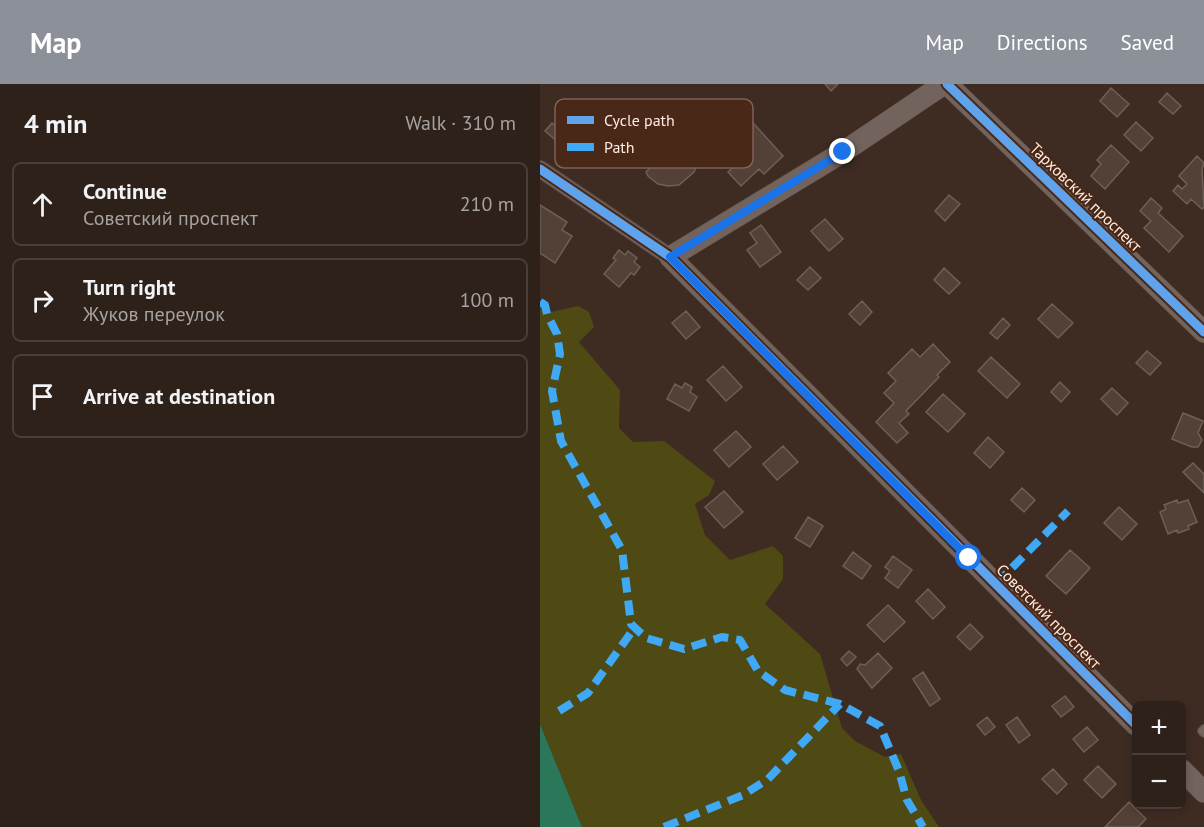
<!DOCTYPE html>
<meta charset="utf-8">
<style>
:root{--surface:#2e211a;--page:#362923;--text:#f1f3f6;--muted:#a7a3a2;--line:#493e39;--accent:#8c9099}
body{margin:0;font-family:"PT Sans",sans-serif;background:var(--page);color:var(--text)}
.controls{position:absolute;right:18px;bottom:18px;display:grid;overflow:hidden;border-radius:9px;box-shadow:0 3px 9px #0003}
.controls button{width:54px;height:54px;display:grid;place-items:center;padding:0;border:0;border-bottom:2px solid var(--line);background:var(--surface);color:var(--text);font:30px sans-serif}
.stop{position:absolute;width:18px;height:18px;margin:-14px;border:4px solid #1a73e8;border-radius:50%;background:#fff}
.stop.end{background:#1a73e8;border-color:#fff;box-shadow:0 2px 6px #0008}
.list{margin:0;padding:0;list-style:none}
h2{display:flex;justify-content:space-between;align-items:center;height:78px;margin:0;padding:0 24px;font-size:26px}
h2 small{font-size:20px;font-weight:400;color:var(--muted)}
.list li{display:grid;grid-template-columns:39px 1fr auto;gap:18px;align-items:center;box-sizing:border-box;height:84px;margin:0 12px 12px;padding:0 12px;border:2px solid var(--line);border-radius:9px}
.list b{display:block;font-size:22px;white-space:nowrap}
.list p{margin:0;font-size:20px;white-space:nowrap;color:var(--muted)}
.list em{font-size:20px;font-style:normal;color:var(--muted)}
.icon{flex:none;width:33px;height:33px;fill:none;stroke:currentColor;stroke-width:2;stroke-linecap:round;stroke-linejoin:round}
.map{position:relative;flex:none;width:664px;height:743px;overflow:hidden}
header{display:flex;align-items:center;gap:36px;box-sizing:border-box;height:84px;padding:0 30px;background:var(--accent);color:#fff}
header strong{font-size:28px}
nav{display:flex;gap:33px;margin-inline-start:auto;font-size:21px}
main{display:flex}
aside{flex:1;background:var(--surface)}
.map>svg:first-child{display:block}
.green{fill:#4f4913}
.water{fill:#2b775a}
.building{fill:#534036;stroke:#6e5f57;stroke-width:1.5}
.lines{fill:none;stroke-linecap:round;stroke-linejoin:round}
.service-casing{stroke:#574841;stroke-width:10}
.minor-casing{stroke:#574841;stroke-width:18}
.tertiary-casing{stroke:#574841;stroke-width:22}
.service{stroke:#72635d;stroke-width:8}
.minor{stroke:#72635d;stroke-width:16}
.tertiary{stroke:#72635d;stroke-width:21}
.quiet{stroke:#3fa9f5;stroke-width:8;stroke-dasharray:15 8;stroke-linecap:butt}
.cycleway-casing{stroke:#492818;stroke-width:13}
.cycleway{stroke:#60a3ed;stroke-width:9}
.route{stroke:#1a73e8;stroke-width:8}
.labels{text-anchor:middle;stroke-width:4.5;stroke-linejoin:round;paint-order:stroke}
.street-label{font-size:16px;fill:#fdebe3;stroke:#492818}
.key{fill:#492818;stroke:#7f6255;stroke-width:1.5}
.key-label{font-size:16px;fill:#fdebe3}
</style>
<header>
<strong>Map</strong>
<nav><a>Map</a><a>Directions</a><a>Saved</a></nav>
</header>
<main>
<aside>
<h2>4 min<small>Walk · 310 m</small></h2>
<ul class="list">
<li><svg class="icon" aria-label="ahead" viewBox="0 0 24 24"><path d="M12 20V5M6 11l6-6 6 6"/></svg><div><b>Continue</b><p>Советский проспект</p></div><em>210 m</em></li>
<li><svg class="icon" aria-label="right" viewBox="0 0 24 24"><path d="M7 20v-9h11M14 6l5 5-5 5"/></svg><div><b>Turn right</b><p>Жуков переулок</p></div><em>100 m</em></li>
<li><svg class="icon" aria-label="arrive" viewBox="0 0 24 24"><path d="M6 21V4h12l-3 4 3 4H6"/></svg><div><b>Arrive at destination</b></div></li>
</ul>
</aside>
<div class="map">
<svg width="664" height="743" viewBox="0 0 664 743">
<rect width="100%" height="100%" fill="#3e2c23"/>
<path class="green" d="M38,222l11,6 5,15 -15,15 41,48 -1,38 14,14 31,-1 51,40 -6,14 -14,9 10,31 25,25 43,-14 10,10v23l-18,25 55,50 22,74 13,13 30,16 16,-3 20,46 18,27h-357l-42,-103v-417l11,5z"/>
<path class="water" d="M0,640l42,103h-42z"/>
<path class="building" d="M285,0h13l-7,7z
M571,4l18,16 -12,13 -17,-16z
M627,9l14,13 -8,8 -14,-12z
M205,30l38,42 -19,18 -5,-5 -18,17 -13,-14 19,-17 -21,-23z
M596,38l17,16 -12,13 -17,-16z
M12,39l14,11 -7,9 -14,-12z
M571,61l18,17 -24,27 -14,-13 10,-12 -4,-4z
M113,65l6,5 1,6 10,7 4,-1 11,-11h5l2,5 6,2 -4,10 -15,13 -11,1 -10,-2 -10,-8 -2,-4 4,-4 -7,-5z
M657,72l7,7 -2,6 2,38 -2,2 -11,-10 -4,5 -14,-13 5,-6 4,4 5,-5 -8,-8z
M409,111l11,9 -15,17 -10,-10z
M611,114l11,10 -4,5 25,23 -14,16 -25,-24 7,-7 -11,-10z
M0,121l27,17 -5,8 10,6 -17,27 -15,-10z
M285,135l18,20 -14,12 -18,-20z
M221,141l20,27 -21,15 -13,-17 10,-7 -7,-10z
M79,166l6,5 3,-4 9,7 -3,4 6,5 -6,8 -3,-2 -12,14 -15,-13 12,-14 -3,-2z
M270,183l11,11 -13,12 -11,-10z
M404,184l16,15 -11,11 -15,-14z
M322,217l10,11 -12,13 -11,-11z
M512,220l21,19 -15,15 -20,-19z
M146,227l14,16 -14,12 -14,-16z
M463,234l7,7 -13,14 -7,-6z
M393,260l17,18 -13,13 2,2 -33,34 3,3 -10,9 9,10 -11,10 -21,-21 18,-19 -10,-10 12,-12 -8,-8 24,-24 8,8z
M607,267l14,12 -11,12 -14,-12z
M451,273l29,27 -13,14 -29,-27z
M183,282l19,21 -16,14 -19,-21z
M520,298l10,10 -9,10 -10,-10z
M145,299l7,4 -2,5 7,5 -8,14 -22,-12 8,-15 7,4z
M572,304l16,15 -11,12 -16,-16z
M403,310l22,20 -17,18 -22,-20z
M643,329l20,8 -5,12 4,7 -4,7h-6l-20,-8z
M196,347l15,16 -22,20 -15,-17z
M448,353l16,15 -14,16 -16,-15z
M243,362l15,16 -21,18 -14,-16z
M653,379l11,11v19l-21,-21z
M482,404l13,12 -11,12 -13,-12z
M184,407l19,21 -19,16 -19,-21z
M637,416l1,3 10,-3 9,22 -9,4 1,3 -11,4 -1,-3 -9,4 -8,-22 6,-3 -2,-4z
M579,423l18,17 -15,16 -18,-17z
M268,433l15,9 -13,21 -15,-9z
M530,466l20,18 -24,26 -20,-18z
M313,468l18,14 -9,13 -19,-13z
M353,472l19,14 -14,18 -13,-10 5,-7 -5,-4z
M388,505l17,18 -12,12 -17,-18z
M348,521l17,17 -21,20 -17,-17z
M430,540l13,13 -13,13 -13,-13z
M309,567l7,6 -9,9 -6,-7z
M338,569l14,15 -20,20 -15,-19 3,-5 5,1z
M383,588l17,27 -10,7 -17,-27z
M525,612l9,11 -13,10 -9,-11z
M447,633l8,10 -10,8 -8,-10z
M477,633l13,18 -11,8 -13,-18z
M547,643l11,13 -14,12 -11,-13z
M558,682l18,18 -14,14 -18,-18z
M513,685l14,15 -10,10 -15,-15z
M589,718l17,17 -8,8h-33z"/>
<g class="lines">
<g class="service-casing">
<path id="service" d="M664,645l-2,2 2,2"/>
</g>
<g class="minor-casing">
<path id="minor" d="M0,85l130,88"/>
</g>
<g class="tertiary-casing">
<path id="tertiary" d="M404,0l-101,68 -173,105 466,468
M407,0l257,248
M642,686l22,22"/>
</g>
<use href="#service" class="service"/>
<use href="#minor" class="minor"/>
<use href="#tertiary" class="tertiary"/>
<path class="quiet" d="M0,218l5,3 2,9 10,20 3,20 -8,37 9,50 61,109 9,74 15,14 38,11 38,-12 18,3 18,31 27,19 55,14 40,22 19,45 8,29 16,27
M456,500l72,-73
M19,627l29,-18 47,-66
M124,743l79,-32 25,-16 72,-75"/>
<g class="cycleway-casing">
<path id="cycleway" d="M407,0l257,248
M0,85l130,88 466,468"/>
</g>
<use href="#cycleway" class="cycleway"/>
</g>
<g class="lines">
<path class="route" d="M303,68l-173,105 299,301"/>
</g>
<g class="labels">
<g class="street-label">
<text transform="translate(546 113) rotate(44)" y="6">Тарховский проспект</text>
<text transform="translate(509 532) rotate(45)" y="6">Советский проспект</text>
</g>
</g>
<rect x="15" y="15" width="198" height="69" rx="9" class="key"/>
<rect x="27" y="32" width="27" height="8" fill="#60a3ed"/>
<rect x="27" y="59" width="27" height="8" fill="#3fa9f5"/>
<g class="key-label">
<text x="64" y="42">Cycle path</text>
<text x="64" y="69">Path</text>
</g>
</svg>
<div class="controls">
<button>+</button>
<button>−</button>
</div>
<div class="stop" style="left:429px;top:474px"></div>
<div class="stop end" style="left:303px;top:68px"></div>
</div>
</main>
